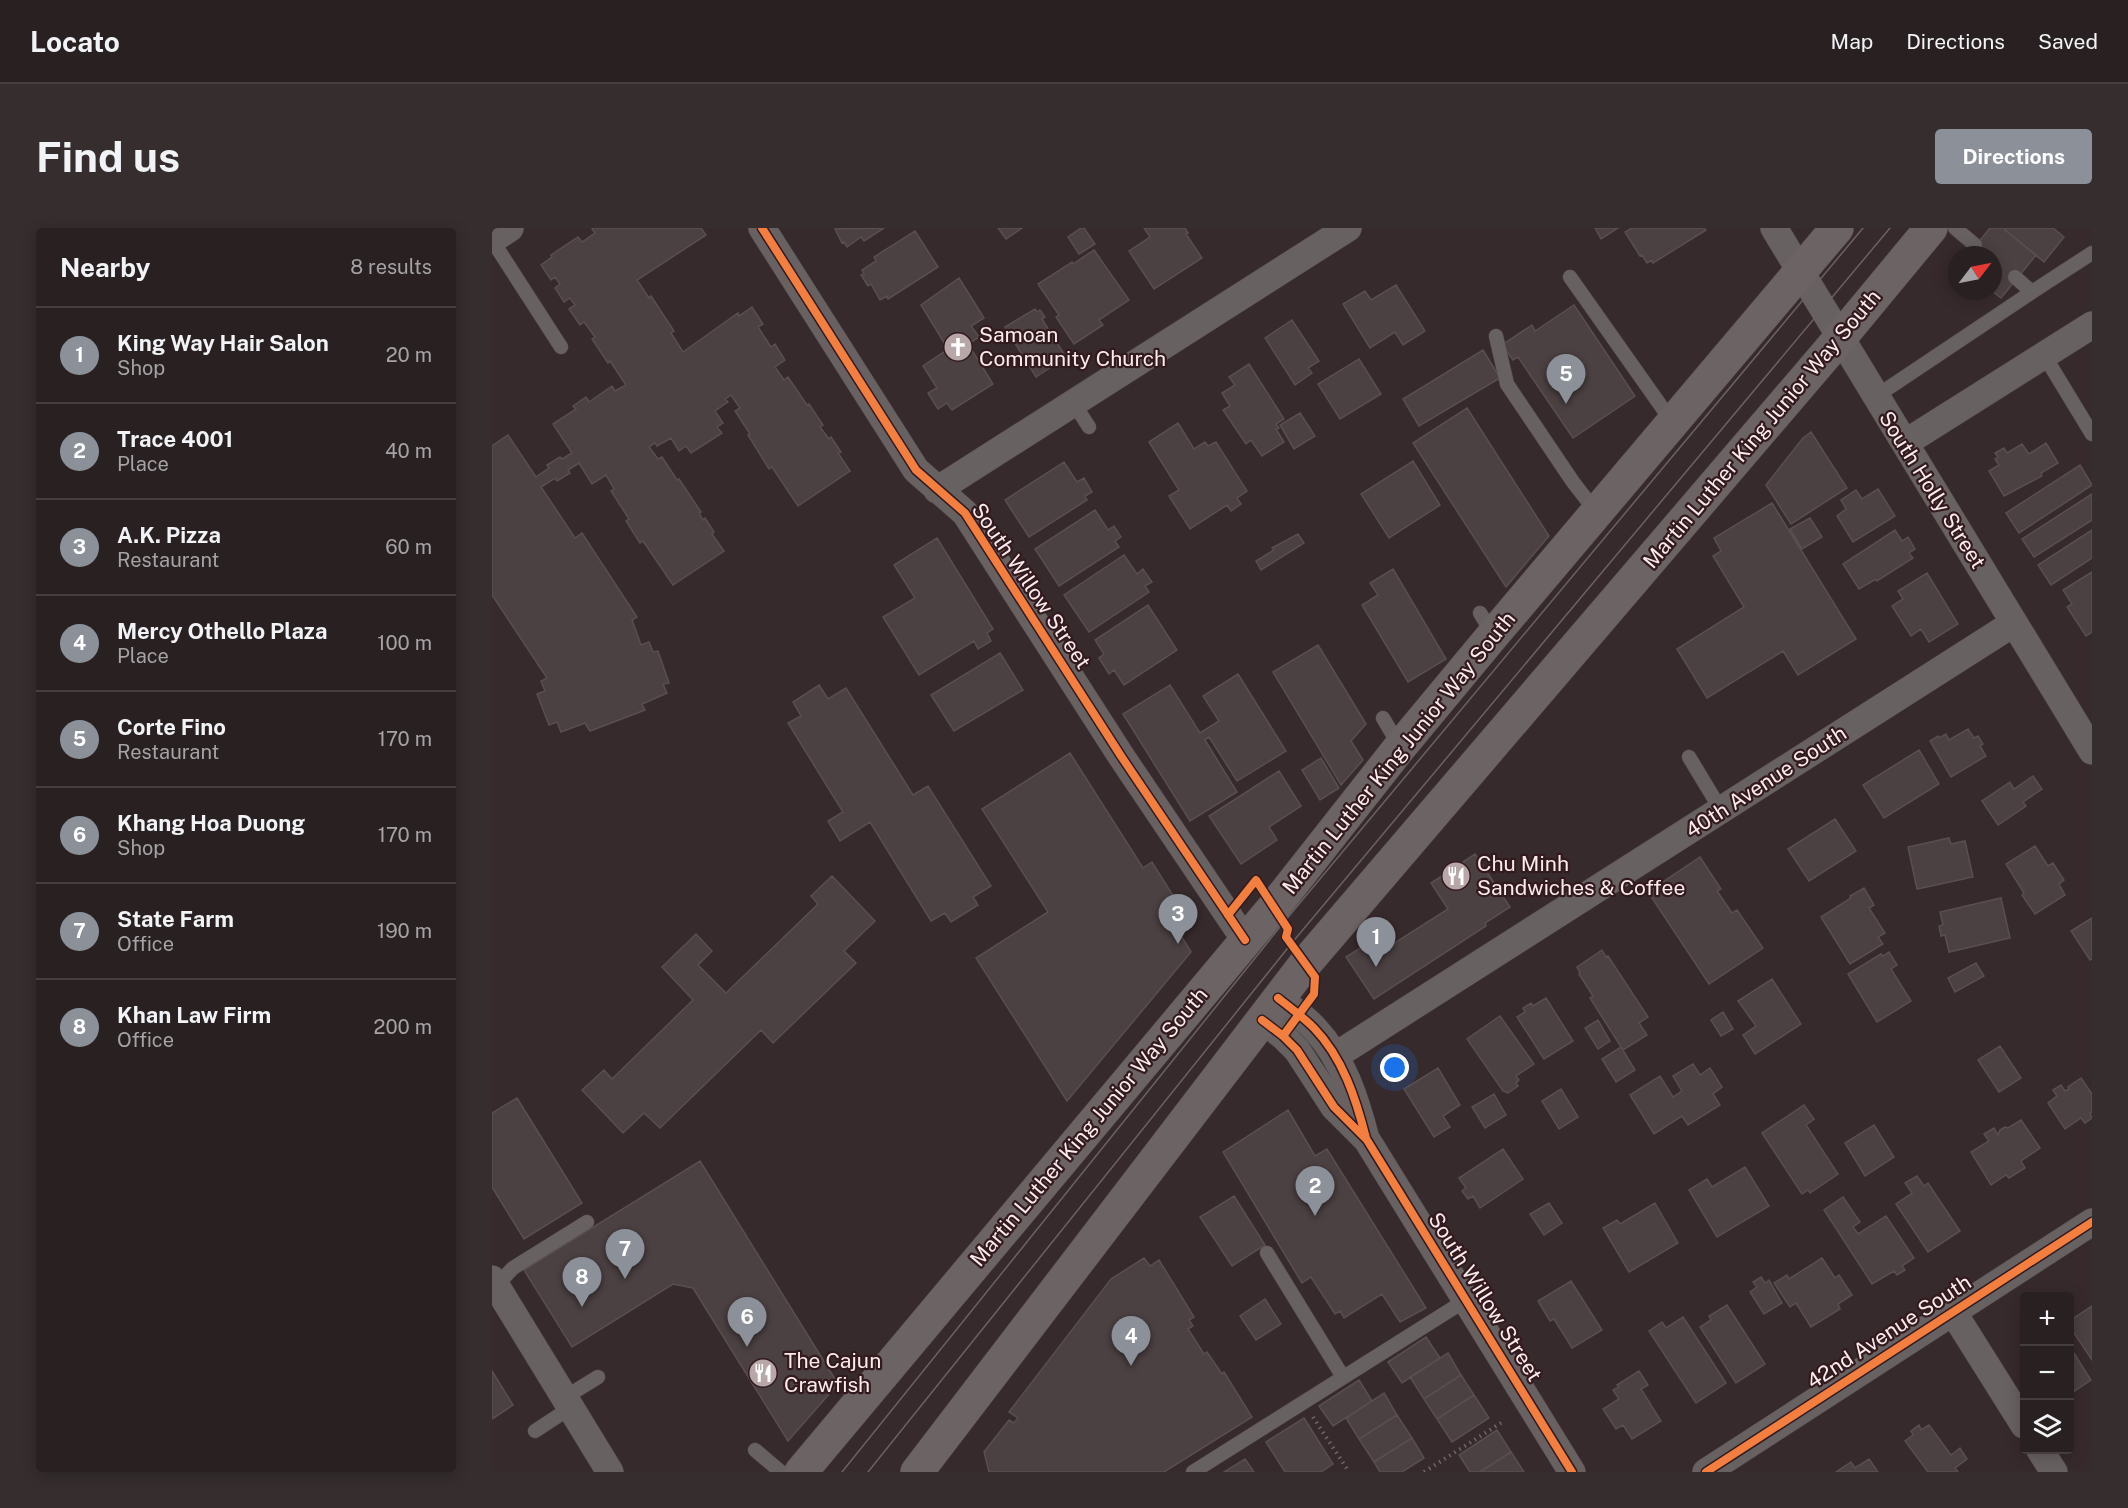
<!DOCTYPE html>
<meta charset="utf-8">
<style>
:root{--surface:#292021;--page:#352d2e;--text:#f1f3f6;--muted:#a5a3a5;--line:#453e3f;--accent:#8c9099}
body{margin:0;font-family:"Public Sans",sans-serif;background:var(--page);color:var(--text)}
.controls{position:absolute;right:18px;bottom:18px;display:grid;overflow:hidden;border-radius:6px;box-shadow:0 3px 15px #0003}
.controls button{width:54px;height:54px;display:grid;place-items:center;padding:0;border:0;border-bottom:2px solid var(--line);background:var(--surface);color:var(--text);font:30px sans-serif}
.compass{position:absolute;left:1456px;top:18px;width:54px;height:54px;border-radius:50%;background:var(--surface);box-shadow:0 3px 15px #0003;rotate:58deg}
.you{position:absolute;left:903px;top:840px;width:21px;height:21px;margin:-15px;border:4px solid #fff;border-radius:50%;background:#1a73e8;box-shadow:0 0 0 9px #1a73e833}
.badge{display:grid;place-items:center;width:39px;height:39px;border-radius:50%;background:var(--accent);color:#fff;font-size:20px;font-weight:700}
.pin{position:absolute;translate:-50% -50px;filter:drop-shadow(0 2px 3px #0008)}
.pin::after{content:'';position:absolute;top:32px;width:21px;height:18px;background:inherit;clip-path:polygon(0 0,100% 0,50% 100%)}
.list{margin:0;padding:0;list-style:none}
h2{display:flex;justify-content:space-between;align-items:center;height:78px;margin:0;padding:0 24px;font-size:26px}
h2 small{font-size:20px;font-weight:400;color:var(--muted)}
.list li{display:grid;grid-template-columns:39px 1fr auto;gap:18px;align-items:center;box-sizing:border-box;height:96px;padding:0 24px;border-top:2px solid var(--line)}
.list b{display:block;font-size:22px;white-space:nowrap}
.list p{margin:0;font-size:20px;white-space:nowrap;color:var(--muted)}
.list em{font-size:20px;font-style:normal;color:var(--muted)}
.icon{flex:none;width:33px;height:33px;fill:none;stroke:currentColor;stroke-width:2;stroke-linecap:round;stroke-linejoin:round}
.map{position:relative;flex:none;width:1600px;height:1244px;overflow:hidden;border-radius:6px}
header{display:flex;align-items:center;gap:36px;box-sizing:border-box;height:84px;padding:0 30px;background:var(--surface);border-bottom:2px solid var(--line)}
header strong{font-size:28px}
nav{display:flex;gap:33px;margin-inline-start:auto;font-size:21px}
.intro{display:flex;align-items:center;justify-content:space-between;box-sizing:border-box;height:144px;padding:0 36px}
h1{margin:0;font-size:42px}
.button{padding:15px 27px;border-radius:6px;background:var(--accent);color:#fff;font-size:21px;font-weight:700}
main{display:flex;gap:36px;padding:0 36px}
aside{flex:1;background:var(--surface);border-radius:6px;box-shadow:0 3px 15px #0003}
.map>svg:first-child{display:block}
.building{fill:#4b4042;stroke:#5a4e50;stroke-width:1.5}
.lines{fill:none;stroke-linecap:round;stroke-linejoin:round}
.lane-casing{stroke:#524648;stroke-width:15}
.street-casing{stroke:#524648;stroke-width:28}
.secondary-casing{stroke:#524648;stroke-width:34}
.path{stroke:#6d6768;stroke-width:4;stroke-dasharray:1.5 4.5;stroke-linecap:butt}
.lane{stroke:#686162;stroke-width:14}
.street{stroke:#686162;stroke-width:27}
.secondary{stroke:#6c6364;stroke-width:33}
.tram{stroke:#6a6163;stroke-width:1.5}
.cycleway-casing{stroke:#321a1e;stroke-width:11}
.cycleway{stroke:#f27e40;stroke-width:8}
.labels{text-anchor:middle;stroke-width:4.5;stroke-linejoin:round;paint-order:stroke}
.poi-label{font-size:21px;fill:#fcebed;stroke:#321a1e;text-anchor:start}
.street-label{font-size:21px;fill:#fcebed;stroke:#321a1e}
</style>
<header>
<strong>Locato</strong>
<nav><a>Map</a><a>Directions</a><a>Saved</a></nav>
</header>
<div class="intro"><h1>Find us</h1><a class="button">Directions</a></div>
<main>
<aside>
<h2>Nearby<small>8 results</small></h2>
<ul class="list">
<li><span class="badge">1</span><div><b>King Way Hair Salon</b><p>Shop</p></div><em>20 m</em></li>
<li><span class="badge">2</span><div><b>Trace 4001</b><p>Place</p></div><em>40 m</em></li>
<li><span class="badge">3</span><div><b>A.K. Pizza</b><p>Restaurant</p></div><em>60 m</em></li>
<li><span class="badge">4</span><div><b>Mercy Othello Plaza</b><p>Place</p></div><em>100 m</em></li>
<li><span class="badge">5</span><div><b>Corte Fino</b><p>Restaurant</p></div><em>170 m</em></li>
<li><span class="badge">6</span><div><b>Khang Hoa Duong</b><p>Shop</p></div><em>170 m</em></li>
<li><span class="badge">7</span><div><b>State Farm</b><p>Office</p></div><em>190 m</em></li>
<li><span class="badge">8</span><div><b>Khan Law Firm</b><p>Office</p></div><em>200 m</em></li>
</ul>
</aside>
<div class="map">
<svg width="1600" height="1244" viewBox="0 0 1600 1244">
<rect width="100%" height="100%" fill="#372a2c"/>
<path class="building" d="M101,0h108l5,7 -69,45 12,18 2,-2 23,35 -3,2 12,19 55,-39 1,3 13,-9 11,17 -5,3 13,20 4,-3 10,16 -10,7 9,13 4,-3 19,28 2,-1 14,21 -3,2 9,12 2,-2 10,15 -3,1 12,18 -52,35 -26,-39 -3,2 -21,-34 2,-1 -15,-23 5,-3 -9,-13 -6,4 3,3 -13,9 8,12 -6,4 5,6 -31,20 -5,-7 -7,5 -8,-13 -14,8 -2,-3 -6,4 9,12 4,-2 15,23 2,-1 22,33 -2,1 4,7 2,-2 9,14 -2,2 12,17 -51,34 -30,-44 -3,2 -14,-22 3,-2 -18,-28 3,-2 -8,-14 -14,9 -13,-21 -11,7 2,3 -13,8 -2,-3 -14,9 34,51 7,-5 55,84 -5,3 9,25 8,-3 4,10 5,-1 11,32 -6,1 4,9 -25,11 3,6 -55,21 -5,-8 -24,9 -4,-10 -8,3 -12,-31 8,-3 -4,-10 6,-3 -55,-83v-149l16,-11 28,42 13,-9 -2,-3 13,-8 2,2 10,-6 -19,-29 23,-15 -3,-3 13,-9 3,5 23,-16 3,5 11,-6 -16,-24 -2,2 -16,-24 3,-2 -11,-15 -4,3 -11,-16 6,-4 -5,-7 -6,4 -9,-14 5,-4 -5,-7 -4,3 -10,-15 11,-8 -1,-2 27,-18 4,5 13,-9 -3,-4z
M392,0l-20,13 -3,-4 -14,10 -3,-5 -2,1 -7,-14z
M506,0h24l-16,11z
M589,0h3l11,16 -16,10 -11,-17z
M652,0h41l3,5 -2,1 16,24 -48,31 -25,-38 21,-14z
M1103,0h23l-17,11z
M1140,0h72l2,2 -53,33 -1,-3 -5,3 -5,-8 -2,1 -15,-24z
M1498,0h17l-2,2 31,25 -35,43 -9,-7 1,-36h-25z
M1515,0h46l11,9 -20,25 -39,-32z
M423,3l23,36 -50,32 -1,-3 -7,4 -9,-16 -3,2 -7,-11 3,-1 -2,-4 14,-9 -2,-4z
M602,22l35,50 -30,20 4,5 -29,19 -18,-27 3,-2 -21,-31 34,-22 1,2z
M467,50l25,40 -13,8 8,11 -11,7 25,40 -41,26 -5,-7 -9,6 -10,-16 9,-5 -14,-22 25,-17 -27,-44z
M904,57l29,46 -22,14 -8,-13 -25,16 -27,-44 22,-13 6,9z
M1082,77l61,91 -62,42 -55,-81 -5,3 -11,-15 30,-20 3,6z
M543,81l2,3 3,-2 5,7 -3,2 24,38 -30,20 -31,-50z
M800,92l27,41 -11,7 4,5 -17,12 -30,-47z
M991,122l17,28 -81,48 -16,-27z
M867,131l22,35 -41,25 -22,-35z
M757,136l35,55 -8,5 3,4 -3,1 8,13 -22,14 -11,-16 -5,4 -23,-34 7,-4 -8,-13 13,-8 -6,-8z
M975,180l82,128 -43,51 -93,-144z
M808,185l15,23 -21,13 -14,-24z
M686,195l16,26 11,-7 3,4 8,-4 31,49 -10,7 4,6 -10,7 -4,-6 -37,24 -21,-33 10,-6 -30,-48z
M1319,204l36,56 -56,36 -25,-39 37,-47z
M1554,215l12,20 -17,10 1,3 -38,20 -15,-25 10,-6 -4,-6 3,-2 -3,-4 9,-5 3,5 15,-9 7,10z
M921,233l27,44 -51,33 -28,-44z
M572,234l13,20 7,-4 8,14 -7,4 2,4 -58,37 -24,-37z
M1588,237l12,20 -73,48 -13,-20z
M1386,261l17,27 -42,26 -16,-26 9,-7 -5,-9 15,-10 6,9z
M1600,266v26l-58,37 -12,-18z
M1280,275l84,136 -58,36 -15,-24 -76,47 -30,-49 67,-42 -31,-51 8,-5 -7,-13z
M603,282l13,20 6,-4 7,11 -6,4 4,6 -60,39 -24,-37z
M1318,290l12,19 -20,12 -12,-20z
M1403,302l7,11 6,-4 7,12 -6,4 4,5 -36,23 -1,-2 -17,10 -16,-25z
M1600,302v28l-41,27 -13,-20z
M806,306l6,9 -43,27 -5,-9 18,-11 -2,-2z
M445,310l56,91 -6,4 4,8 -13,8 -4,-8 -55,34 -36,-58 32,-19 -21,-33z
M632,327l13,19 6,-5 9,13 -7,4 4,6 -60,40 -25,-37z
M901,341l53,90 -38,23 -46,-77 16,-10 -8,-12z
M1600,344v60l-6,4 -19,-29 5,-3 -9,-14z
M1435,345l31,51 -29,18 -8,-13 -10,7 -19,-30 11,-7 -5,-8z
M656,377l29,45 -53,35 -10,-15 -5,4 -10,-16 5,-4 -9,-14z
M826,417l48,79 -15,17 12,19 -22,25 -68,-113z
M508,425l23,37 -69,41 -23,-36z
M746,446l48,77 -49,30 -28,-44 -4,3 32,52 -47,29 -67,-107 47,-29 30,48 19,-12 -16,-25z
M327,457l9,14 18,-11 67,107 15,-9 63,100 -18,11 5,8 -27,17 -6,-9 -14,8 -61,-99 -30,19 -12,-20 15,-9 -55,-89 13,-7 -8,-14z
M1476,501l6,9 4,-2 5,8 -3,2 6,10 -35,21 -21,-36 8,-5 1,2 7,-4 3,6z
M1427,522l20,34 -55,34 -21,-33z
M578,525l73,115 9,-6 35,56 -12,8 16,26 -124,149 -91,-143 72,-46 -66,-103z
M829,530l18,30 -19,12 -18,-30z
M787,543l22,35 -32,21 8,13 -36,24 -32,-48z
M1541,548l9,13 -19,13 3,4 -28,19 -16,-24 28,-19 4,7z
M1343,591l21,32 -47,30 -21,-32z
M1457,610l2,6 14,-3 8,36 -56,12 -9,-42z
M1543,618l13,20 5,-3 11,17 -5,4 6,11 -30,19 -13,-19 2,-2 -18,-29z
M983,626l35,53 -25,16 1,3 -112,73 -28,-42 33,-21 8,12 61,-39 -17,-26z
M1208,629l21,32 -4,2 15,22 5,-3 26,38 -54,36 -61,-92z
M340,648l43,45 -31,30 12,12 -83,80 -12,-13 -101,98 -16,-15 -21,20 -41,-43 22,-20 8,9 81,-79 -31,-33 34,-33 16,17 -14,14 28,28 92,-89 -7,-8z
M1372,660l10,17 -5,3 16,25 -7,4 5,7 -33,20 -29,-47 30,-19 -1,-2z
M1509,670l9,40 -61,14 -4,-17 -4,1 -2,-10 4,-1 -3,-13z
M1600,690v41l-2,1 -19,-29z
M1110,722l4,7 2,-1 40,61 -9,6 8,12 -24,15 -33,-52 3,-2 -14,-22 1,-1 -3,-6z
M1397,724l8,13 -6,4 20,32 -34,21 -29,-48 33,-20 2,2z
M1484,735l8,13 -29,16 -7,-14z
M1280,751l29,45 -46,30 -12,-19 13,-9 -18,-25z
M1054,770l27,43 -29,18 -27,-42 8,-5 -2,-4 8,-5 2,3z
M1231,784l10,17 -12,7 -10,-16z
M1008,788l34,48 -18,12 3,4 -3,3 2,3 -10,7 -5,-2 -36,-52z
M1106,792l12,21 -12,8 -13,-21z
M1508,818l21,32 -22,14 -21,-32z
M1129,819l14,23 -19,12 -14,-23z
M1201,836l7,11 10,-7 12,19 -9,7 7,11 -32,20 -6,-9 -28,18 -24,-39 30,-19 13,21 9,-6 -9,-15z
M946,840l22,37 -17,11 7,11 -16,10 -30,-48z
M1589,850l11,16v18l-2,1 2,5 -7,5 -4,-5 -16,11 -17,-26 9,-7 -4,-6 8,-5 4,6 4,-2 -1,-2z
M1069,861l17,28 -19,12 -17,-28z
M1002,866l12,21 -21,13 -13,-21z
M25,870l65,105 -58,36 -32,-52v-74z
M1312,877l10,14 -8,6 32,49 -28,19 -2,-3 -6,4 -40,-61z
M796,882l27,46 12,-7 99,159 -26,14 -18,-28 -38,24 -4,-7 -5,3 -24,-37 -9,6 -79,-131z
M1529,892l19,28 -19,13 4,7 -16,10 -3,-3 -15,10 -20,-33 18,-11 -5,-7 10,-6 4,7 2,-5 5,-3 3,1z
M1382,897l20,32 -29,19 -20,-33z
M1011,921l20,30 -43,29 -7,-12 -5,3 -6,-8 4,-3 -7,-10z
M208,933l138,223 -50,57 -95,-153 -20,-4 -101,63 -48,-77z
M1253,939l24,39 -52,31 -28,-47 18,-11 5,8z
M1425,948l7,10 4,-3 32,48 -32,21 -32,-48 16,-11 -7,-10z
M742,968l31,49 -33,21 -32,-49z
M1351,969l17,25 -7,5 5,7 28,-18 28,42 -12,8 3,4 -8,5 -3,-4 -22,13 -48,-74z
M1057,975l13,20 -18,12 -14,-21z
M1163,975l23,40 -49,29 -26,-44 14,-8 3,4z
M652,1030l6,8 9,-6 35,57 -5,3 4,6 -5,3 16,25 3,-2 15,22 2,-2 28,45 -88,55h-175l-5,-20 25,-32 5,3 4,-5 -9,-6 102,-133z
M1330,1030l13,20 4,-3 13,20 -14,9 2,5 -29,18 -15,-24 -6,4 -16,-24 13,-8 2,4z
M1269,1049l4,6 4,-3 13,23 -18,11 -14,-22 7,-5 -4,-5z
M1079,1053l31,49 -30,18 -18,-29 -4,2 -12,-20z
M773,1071l16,25 -25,16 -16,-24z
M1235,1077l38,59 -29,19 -36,-56 11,-7 -2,-4z
M1600,1078v54l-22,-33 4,-3 -3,-4z
M1191,1089l43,66 -30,20 -47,-72 13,-9 4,6z
M934,1109l14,21 -38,25 -14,-21z
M1578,1119l21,33 -21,14z
M956,1125l13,22 -37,24 -14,-22z
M0,1143l21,34 -21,14z
M1147,1143l9,14 -7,4 20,32 -29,18 -9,-14 -7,4 -13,-20 16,-10 -6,-9 6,-3 -2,-2z
M969,1147l13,20 -37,24 -13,-20z
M867,1152l13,21 -39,25 -14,-20z
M892,1165l13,22 -38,24 -13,-21z
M982,1167l15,23 -37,24 -15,-23z
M905,1187l15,23 -38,24 -15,-23z
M812,1190l29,46 -12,8h-36l-19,-30z
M1427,1197l2,5 8,-5 22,30 9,-7 7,11 -12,9 3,4h-30l-23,-31 8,-6 -2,-4z
M1005,1202l14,22 -31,20h-10l-11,-17z
M920,1210l12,20 -22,14h-22l-6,-10z
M1019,1224l13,20h-44z
M753,1231l9,13h-30z
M1377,1231l9,13h-42l15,-10 4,6z"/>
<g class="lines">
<g class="lane-casing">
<path id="lane" d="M1463,0l20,17
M0,12l69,107
M1078,49l103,146
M1540,64l60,-39
M1004,108l11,48 66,98 24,31
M1552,127l48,79
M1383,169l157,-105 -17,-15
M581,174l16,25
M988,385l13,21
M891,490l17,29
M1197,529l32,53
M775,1025l76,124
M4,1058l17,-18 74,-46
M72,1170l34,-21
M43,1203l35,-23
M263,1222l26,22
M701,1244l273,-172"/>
</g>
<g class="street-casing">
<path id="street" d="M270,0l154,242 49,43 156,243 124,184
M1282,0l318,523
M0,12l18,-12
M1413,215l187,-118
M445,262l411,-262
M786,770c13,10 26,19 37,31 28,30 41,71 51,110
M770,792l21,16 14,14 37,57 33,33 205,332
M843,828l679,-433
M0,1051l118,193
M1461,1084l71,113
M1548,1222l14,22
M1214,1244l386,-250"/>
</g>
<g class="secondary-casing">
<path id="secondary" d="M309,1244l473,-565 126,-160 93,-112 344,-407
M425,1244l388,-508 535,-626 91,-110"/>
</g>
<path class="path" d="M821,1189l36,55
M932,1244l80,-51"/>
<use href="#lane" class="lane"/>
<use href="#street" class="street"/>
<use href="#secondary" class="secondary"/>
<path class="tram" d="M350,1244l442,-550 579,-694
M376,1244l423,-528 599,-716"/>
<g class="cycleway-casing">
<path id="cycleway" d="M270,0l154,242 49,43 156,243 124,184
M736,687l28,-35 32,49 -2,8 29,40 -1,17 -31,42
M786,770c13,10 25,19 36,30 29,30 42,71 52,110
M770,792l21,16 14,14 37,57 33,33 205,332
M1214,1244l386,-250"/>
</g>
<use href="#cycleway" class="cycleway"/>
</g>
<defs>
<g id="church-disc" transform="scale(1.5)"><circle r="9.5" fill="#b7a7a9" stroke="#321a1e"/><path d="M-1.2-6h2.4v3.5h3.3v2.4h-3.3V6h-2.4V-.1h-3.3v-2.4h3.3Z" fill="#fff"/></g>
<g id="restaurant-disc" transform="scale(1.5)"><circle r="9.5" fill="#b7a7a9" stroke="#321a1e"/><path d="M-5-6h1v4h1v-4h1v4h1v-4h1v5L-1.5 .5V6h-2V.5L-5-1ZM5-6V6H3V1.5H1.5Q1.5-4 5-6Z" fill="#fff"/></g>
</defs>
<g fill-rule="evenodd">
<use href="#church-disc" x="466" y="119"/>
<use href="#restaurant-disc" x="964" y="648"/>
<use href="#restaurant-disc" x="271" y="1145"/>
</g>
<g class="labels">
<g class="poi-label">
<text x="487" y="114">Samoan<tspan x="487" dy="24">Community Church</tspan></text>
<text x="985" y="643">Chu Minh<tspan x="985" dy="24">Sandwiches &amp; Coffee</tspan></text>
<text x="292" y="1140">The Cajun<tspan x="292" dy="24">Crawfish</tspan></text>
</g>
<g class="street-label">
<text transform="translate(1270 201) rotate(-50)" y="7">Martin Luther King Junior Way South</text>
<text transform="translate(1440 262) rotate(58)" y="7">South Holly Street</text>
<text transform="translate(539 358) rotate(56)" y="7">South Willow Street</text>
<text transform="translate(907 525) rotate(-51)" y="7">Martin Luther King Junior Way South</text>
<text transform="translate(1274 554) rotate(-33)" y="7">40th Avenue South</text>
<text transform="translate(597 899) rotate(-50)" y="7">Martin Luther King Junior Way South</text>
<text transform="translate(993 1069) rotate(58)" y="7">South Willow Street</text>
<text transform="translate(1397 1104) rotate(-33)" y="7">42nd Avenue South</text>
</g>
</g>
</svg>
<div class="controls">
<button>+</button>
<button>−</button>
<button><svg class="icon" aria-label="layers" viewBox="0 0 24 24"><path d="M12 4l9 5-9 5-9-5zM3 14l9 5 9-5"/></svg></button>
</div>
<svg class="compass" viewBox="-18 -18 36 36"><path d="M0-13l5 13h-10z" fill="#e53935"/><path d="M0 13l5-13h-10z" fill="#a5a3a5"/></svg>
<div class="you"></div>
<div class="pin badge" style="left:884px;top:739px">1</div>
<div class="pin badge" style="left:823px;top:988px">2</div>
<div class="pin badge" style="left:686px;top:716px">3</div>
<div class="pin badge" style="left:639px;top:1138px">4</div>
<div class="pin badge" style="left:1074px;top:176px">5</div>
<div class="pin badge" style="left:255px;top:1119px">6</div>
<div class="pin badge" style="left:133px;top:1051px">7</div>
<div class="pin badge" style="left:90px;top:1079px">8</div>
</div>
</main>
